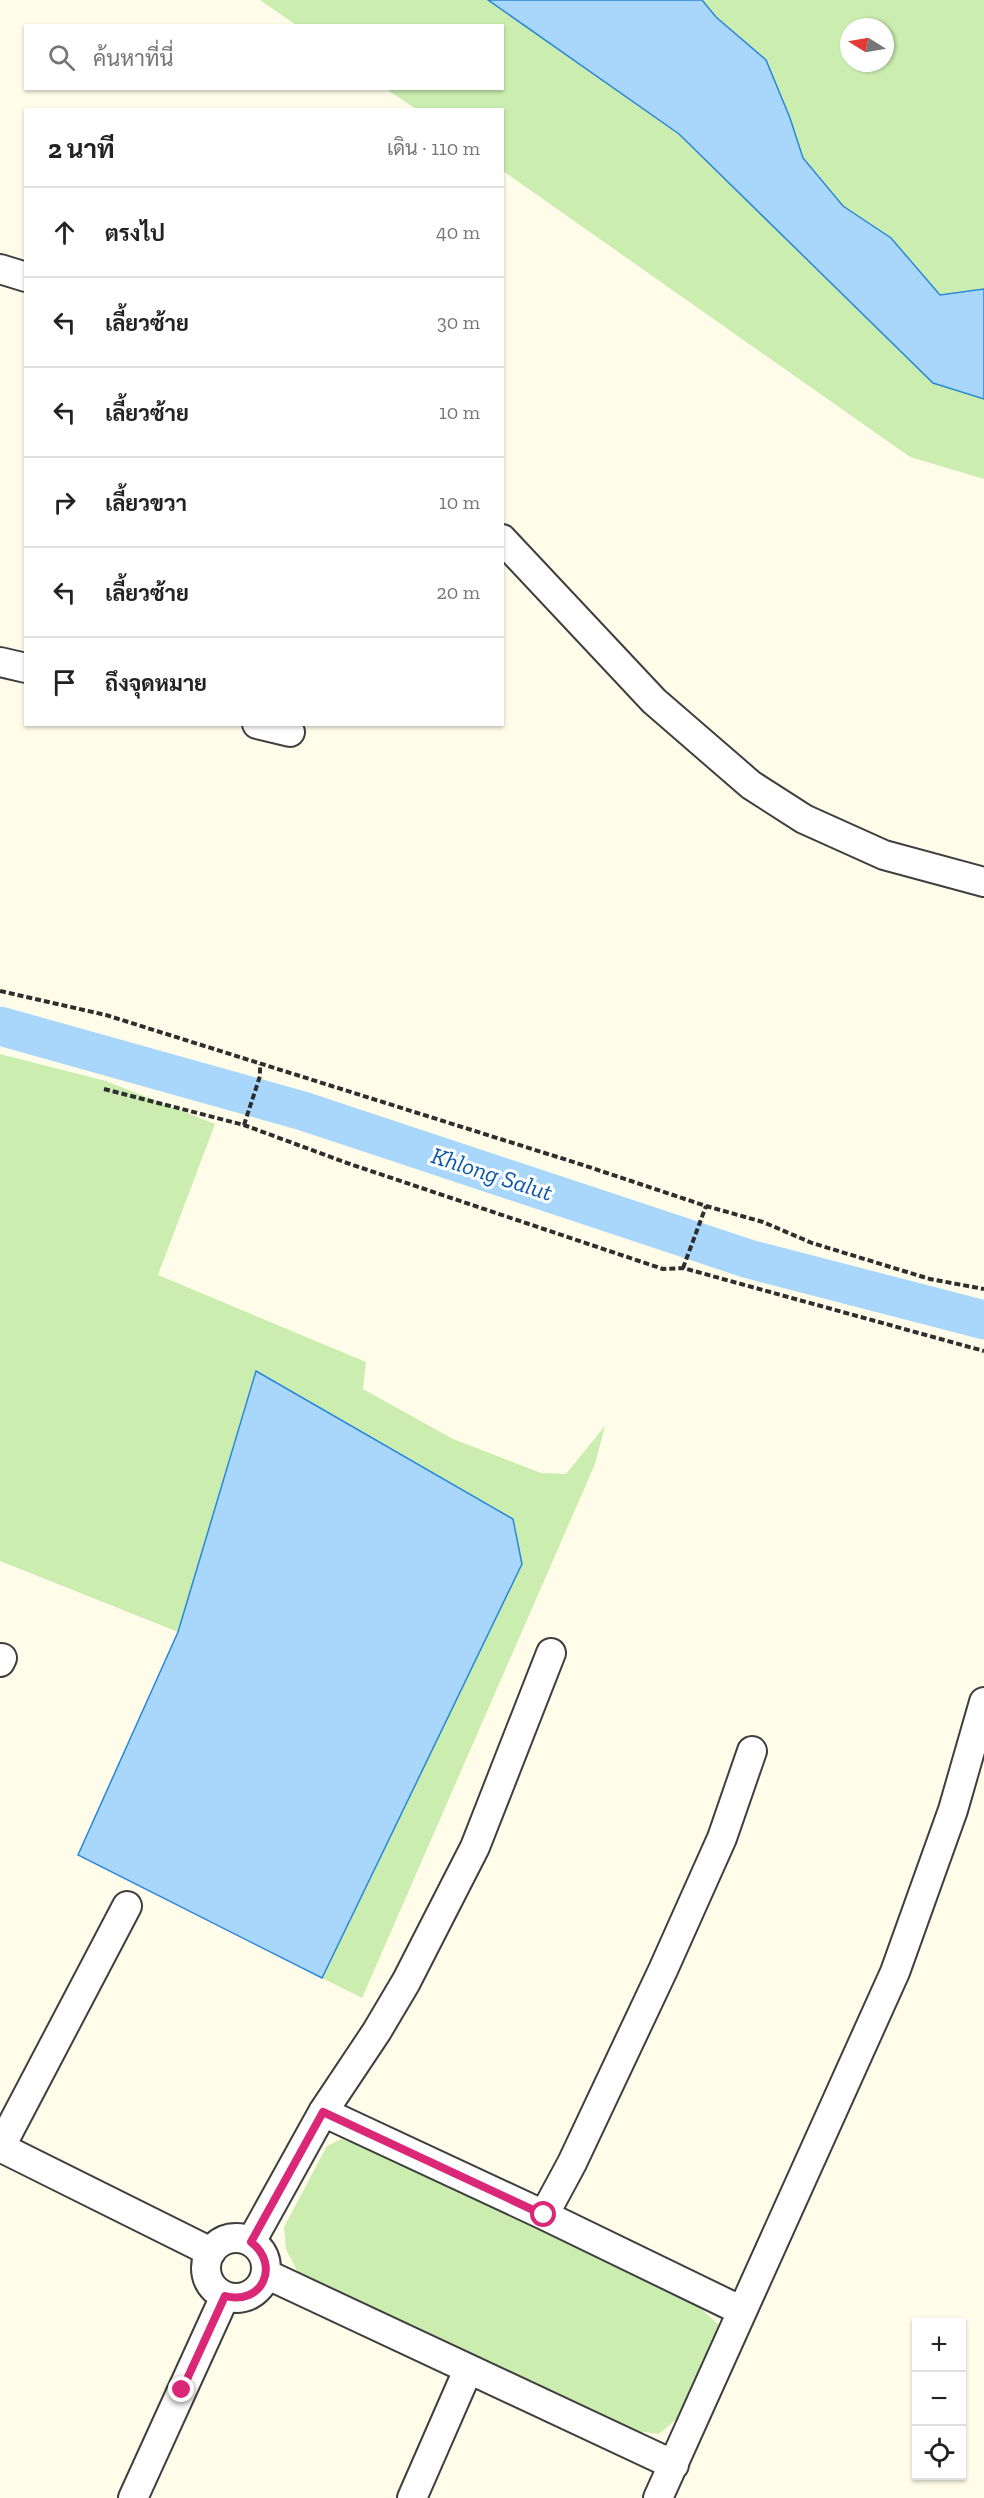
<!DOCTYPE html>
<html lang="th">
<meta charset="utf-8">
<style>
:root{--surface:#fff;--page:#f2f2f2;--text:#222;--muted:#767676;--line:#e0e0e0}
body{margin:0;font-family:"Zilla Slab",Sarabun,serif;background:var(--page);color:var(--text)}
.controls{position:absolute;right:18px;bottom:18px;display:grid;overflow:hidden;border-radius:0px;box-shadow:0 2px 4px #0004}
.controls button{width:54px;height:54px;display:grid;place-items:center;padding:0;border:0;border-bottom:2px solid var(--line);background:var(--surface);color:var(--text);font:30px sans-serif}
.compass{position:absolute;left:840px;top:18px;width:54px;height:54px;border-radius:50%;background:var(--surface);box-shadow:0 2px 4px #0004;rotate:281deg}
.stop{position:absolute;width:18px;height:18px;margin:-14px;border:4px solid #db2777;border-radius:50%;background:#fff}
.stop.end{background:#db2777;border-color:#fff;box-shadow:0 2px 6px #0008}
.list{margin:0;padding:0;list-style:none}
h2{display:flex;justify-content:space-between;align-items:center;height:78px;margin:0;padding:0 24px;font-size:26px}
h2 small{font-size:20px;font-weight:400;color:var(--muted)}
.list li{display:grid;grid-template-columns:39px 1fr auto;gap:18px;align-items:center;box-sizing:border-box;height:90px;padding:0 24px;border-top:2px solid var(--line)}
.list b{display:block;font-size:22px;white-space:nowrap}
.list em{font-size:20px;font-style:normal;color:var(--muted)}
.icon{flex:none;width:33px;height:33px;fill:none;stroke:currentColor;stroke-width:2;stroke-linecap:round;stroke-linejoin:round}
.map{position:relative;flex:none;width:984px;height:2498px;overflow:hidden}
.search{position:absolute;background:var(--surface);box-shadow:0 2px 4px #0004;left:24px;top:24px;width:480px;height:66px;display:flex;align-items:center;gap:15px;box-sizing:border-box;padding:0 21px;border-radius:0px;color:var(--muted);font-size:22px}
.panel{position:absolute;background:var(--surface);box-shadow:0 2px 4px #0004;left:24px;top:108px;width:480px;height:618px;border-radius:0px}
.map>svg:first-child{display:block}
.green{fill:#cbedb0;fill-rule:evenodd}
.water{fill:#a9d7fc;stroke:#2a86da;stroke-width:1.5}
.lines{fill:none;stroke-linecap:round;stroke-linejoin:round}
.canal{stroke:#a9d7fc;stroke-width:39}
.street-casing{stroke:#3f3f3f;stroke-width:32}
.path{stroke:#2e2e2e;stroke-width:4;stroke-dasharray:6 3;stroke-linecap:butt}
.street{stroke:#fff;stroke-width:28}
.route{stroke:#db2777;stroke-width:8}
.labels{text-anchor:middle;stroke-width:6;stroke-linejoin:round;paint-order:stroke}
.water-label{font-size:24px;font-style:italic;fill:#0a57a8;stroke:#fff}
</style>
<div class="map">
<svg width="984" height="2498" viewBox="0 0 984 2498">
<rect width="100%" height="100%" fill="#fffdea"/>
<path class="green" d="M260,0h724v479l-74,-22 -407,-286 -1,-61 -86,-1 -30,-20 116,-1v-62l-206,-1zM849,27h36v36h-36z
M0,1054l106,27 109,43 -57,151 208,87 -3,27 90,50 88,34 25,1 39,-48 -10,38 -233,534 -40,-20 200,-414 -266,-193 -78,261 -178,-71z
M341,2139l20,4 337,163 21,19 -40,92 -20,17 -22,-3 -338,-156 -13,-26 -2,-22 43,-81z"/>
<path class="water" d="M488,0h214l14,17 50,43 24,58 13,40 40,48 48,32 49,57 44,-6v110l-51,-16 -254,-249z
M256,1371l257,148 9,45 -200,414 -244,-123 100,-223z"/>
<g class="lines">
<path class="canal" d="M0,1026l303,85 446,148 235,61"/>
<g class="street-casing">
<path id="street" d="M0,269l26,8
M502,539l152,162 97,84 53,34 80,36 100,27
M0,662l26,6
M257,724l33,8
M0,1662l2,-4
M323,2112l221,103 198,96
M0,2147l211,105
M0,2148l127,-242
M544,2215l28,-52 91,-193 59,-132 30,-87
M206 2268a30 30 0 1 1 60 0a30 30 0 1 1-60 0Z
M251,2242l72,-130 54,-81 29,-49 69,-135 76,-194
M266,2274l408,191
M133,2498l92,-202
M412,2498l56,-128
M658,2498l237,-526 58,-162 31,-108"/>
</g>
<path class="path" d="M0,991l106,24 477,150 123,41 57,16 49,21 118,36 54,10
M104,1089l140,36 103,38 316,106 20,-1 301,83
M244,1125l16,-49v-12
M683,1268l23,-62"/>
<use href="#street" class="street"/>
</g>
<g class="lines">
<path class="route" d="M182,2390l43,-94c37,10 56,-31 26,-54l72,-130 221,103"/>
</g>
<g class="labels">
<g class="water-label">
<text transform="translate(492 1174) rotate(18)" y="8">Khlong Salut</text>
</g>
</g>
</svg>
<div class="controls">
<button>+</button>
<button>−</button>
<button><svg class="icon" aria-label="locate" viewBox="0 0 24 24"><circle cx="12" cy="12" r="6"/><path d="M12 2v4M12 18v4M2 12h4M18 12h4"/></svg></button>
</div>
<svg class="compass" viewBox="-18 -18 36 36"><path d="M0-13l5 13h-10z" fill="#e53935"/><path d="M0 13l5-13h-10z" fill="#767676"/></svg>
<div class="stop" style="left:544px;top:2215px"></div>
<div class="stop end" style="left:182px;top:2390px"></div>
<div class="search"><svg class="icon" aria-label="search" viewBox="0 0 24 24"><circle cx="10" cy="10" r="6"/><path d="M15 15l6 6"/></svg>ค้นหาที่นี่</div>
<section class="panel">
<h2>2 นาที<small>เดิน · 110 m</small></h2>
<ul class="list">
<li><svg class="icon" aria-label="ahead" viewBox="0 0 24 24"><path d="M12 20V5M6 11l6-6 6 6"/></svg><div><b>ตรงไป</b></div><em>40 m</em></li>
<li><svg class="icon" aria-label="left" viewBox="0 0 24 24"><path d="M17 20v-9H6M10 6l-5 5 5 5"/></svg><div><b>เลี้ยวซ้าย</b></div><em>30 m</em></li>
<li><svg class="icon" aria-label="left" viewBox="0 0 24 24"><path d="M17 20v-9H6M10 6l-5 5 5 5"/></svg><div><b>เลี้ยวซ้าย</b></div><em>10 m</em></li>
<li><svg class="icon" aria-label="right" viewBox="0 0 24 24"><path d="M7 20v-9h11M14 6l5 5-5 5"/></svg><div><b>เลี้ยวขวา</b></div><em>10 m</em></li>
<li><svg class="icon" aria-label="left" viewBox="0 0 24 24"><path d="M17 20v-9H6M10 6l-5 5 5 5"/></svg><div><b>เลี้ยวซ้าย</b></div><em>20 m</em></li>
<li><svg class="icon" aria-label="arrive" viewBox="0 0 24 24"><path d="M6 21V4h12l-3 4 3 4H6"/></svg><div><b>ถึงจุดหมาย</b></div></li>
</ul>
</section>
</div>
